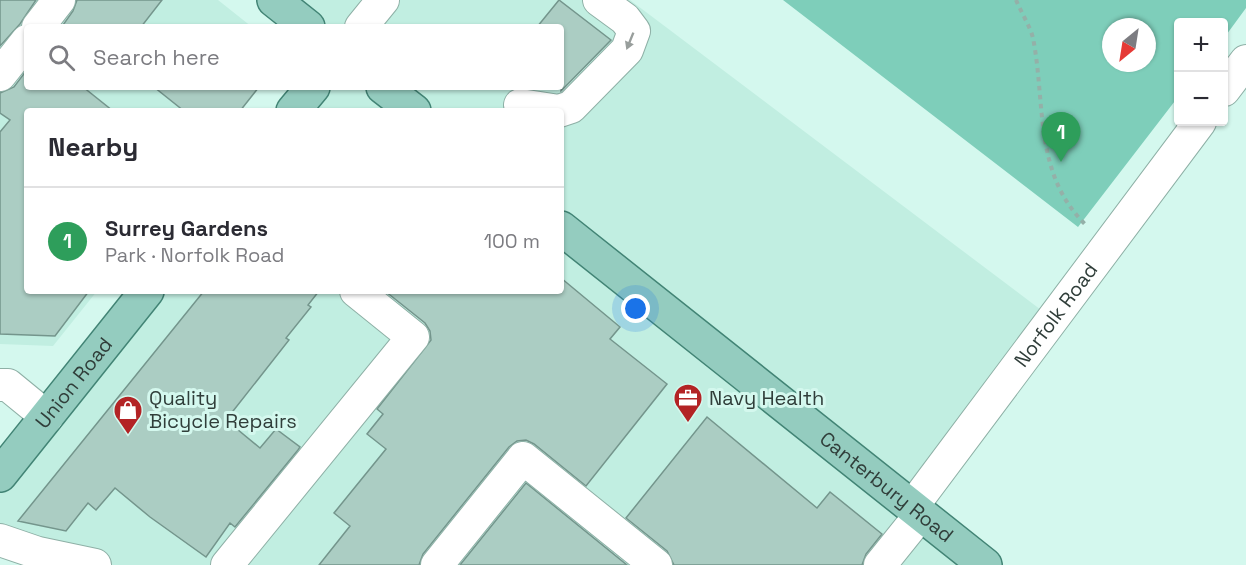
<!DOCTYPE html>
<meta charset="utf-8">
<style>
:root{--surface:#fff;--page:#f7f7f7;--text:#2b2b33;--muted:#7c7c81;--line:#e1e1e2;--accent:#b32325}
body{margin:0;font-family:"Space Grotesk",sans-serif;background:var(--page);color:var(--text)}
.controls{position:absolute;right:18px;top:18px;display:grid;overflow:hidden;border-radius:6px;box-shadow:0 2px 4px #0004}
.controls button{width:54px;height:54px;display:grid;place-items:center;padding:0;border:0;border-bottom:2px solid var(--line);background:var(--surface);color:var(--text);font:30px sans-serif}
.compass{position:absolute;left:1102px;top:18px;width:54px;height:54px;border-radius:50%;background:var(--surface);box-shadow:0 2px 4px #0004;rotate:210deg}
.you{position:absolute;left:636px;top:309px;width:21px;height:21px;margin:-15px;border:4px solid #fff;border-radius:50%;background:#1a73e8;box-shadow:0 0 0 9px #1a73e833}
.badge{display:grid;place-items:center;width:39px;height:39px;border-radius:50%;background:var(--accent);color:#fff;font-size:20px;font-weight:700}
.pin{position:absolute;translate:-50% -50px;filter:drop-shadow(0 2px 3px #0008)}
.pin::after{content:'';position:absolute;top:32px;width:21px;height:18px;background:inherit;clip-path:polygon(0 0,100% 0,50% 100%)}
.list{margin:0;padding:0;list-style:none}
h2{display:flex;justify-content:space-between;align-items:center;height:78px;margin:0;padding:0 24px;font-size:26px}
h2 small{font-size:20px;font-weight:400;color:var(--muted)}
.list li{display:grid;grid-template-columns:39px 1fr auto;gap:18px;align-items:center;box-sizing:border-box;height:108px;padding:0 24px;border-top:2px solid var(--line)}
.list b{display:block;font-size:22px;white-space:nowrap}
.list p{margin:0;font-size:20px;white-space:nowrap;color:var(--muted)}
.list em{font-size:20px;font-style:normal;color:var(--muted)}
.icon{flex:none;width:33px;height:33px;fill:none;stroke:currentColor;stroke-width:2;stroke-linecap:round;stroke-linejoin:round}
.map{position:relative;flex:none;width:1246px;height:565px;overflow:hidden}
.search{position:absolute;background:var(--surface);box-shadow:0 2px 4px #0004;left:24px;top:24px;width:540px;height:66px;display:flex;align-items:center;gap:15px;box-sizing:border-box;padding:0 21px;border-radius:6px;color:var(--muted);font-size:22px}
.panel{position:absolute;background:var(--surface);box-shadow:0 2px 4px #0004;left:24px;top:108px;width:540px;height:186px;border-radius:6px}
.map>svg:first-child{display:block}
.built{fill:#c1eee1}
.green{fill:#7eceba;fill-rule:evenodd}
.building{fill:#abcdc3;stroke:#74958c;stroke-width:1.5}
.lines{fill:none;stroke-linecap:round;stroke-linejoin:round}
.minor-casing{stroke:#8eb0a6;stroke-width:34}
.major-casing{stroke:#428475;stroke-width:36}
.path{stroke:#94b0a8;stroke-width:4;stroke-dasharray:4.5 4.5;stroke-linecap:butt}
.minor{stroke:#fff;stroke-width:32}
.major{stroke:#94ccbf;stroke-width:33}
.oneway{fill:#989e9c}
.labels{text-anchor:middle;stroke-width:6;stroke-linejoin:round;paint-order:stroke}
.street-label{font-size:20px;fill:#303e3a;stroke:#d4f8ee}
.poi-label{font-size:20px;fill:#303e3a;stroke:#d4f8ee;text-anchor:start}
</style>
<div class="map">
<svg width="1246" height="565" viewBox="0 0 1246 565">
<rect width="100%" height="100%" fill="#d4f8ee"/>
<path class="built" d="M0,0h218l34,27h-225v60h232l-19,24h-213v180h70l-44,55 -53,-2z
M274,0h356l423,319 -141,188 73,58h-889l-96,-25v-65l149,-184h412v-180h-267l19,-24h248v-60h-253z"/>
<path class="green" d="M783,0h463v8l-22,30v-16h-46v75l-100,130zM1111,27h36v36h-36z"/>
<path class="building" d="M0,0h36l-16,24 -20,22z
M77,0h85l-21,27h-75l-3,-2 10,-14z
M559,0l52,40 -50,51v-64h-24z
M26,71l1,16h56l30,24h-86v180h62l-34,45 -55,-2v-202l10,-12 -10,-7v-20l14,-6z
M154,87h105l-19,24h-56z
M561,278l59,49 -10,12 57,45 -81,102 -52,-42 -8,-4 -9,1 -8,6 -86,107 -4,11h-100l31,-39 -16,-13 52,-64 -19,-15 16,-20 -6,-5 54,-69 -1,-9 -5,-8 -40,-32h176z
M204,291h115l-11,14 3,2 -25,31 3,2 -63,80 34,28 16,-19 24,18 -2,3 -63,77 -5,-4 -24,34 -56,-40 -35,-29 -19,22 -8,-7 -22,28 -48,-10z
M707,417l110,91 13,-16 52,42 -16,20 -4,11h-188l-7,-14 -41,-33z
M526,483l101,82h-167z"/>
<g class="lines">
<g class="minor-casing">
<g id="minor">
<path d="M38,27l21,-27"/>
<path d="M361,27l22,-27"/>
<path d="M0,75l27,-34"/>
<path d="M1224,90l22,-29"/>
<path d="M520,105l39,6 12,-4 56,-57 7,-19 -9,-12 -26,-19"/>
<path d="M0,385h8l39,32"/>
<path id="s1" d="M912,507l288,-385"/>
<path d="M0,540l38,13 57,12"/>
<path d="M227,565l186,-228 -57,-46"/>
<path d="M437,565l86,-107 133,107"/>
<path d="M880,565l41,-51"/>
</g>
</g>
<g class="major-casing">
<g id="major">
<path d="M274,0l34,27"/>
<path d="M383,87l31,24"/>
<path d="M293,111l20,-24"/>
<path id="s2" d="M561,228l424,337"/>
<path id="s3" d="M0,475l147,-184"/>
</g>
</g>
<path class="path" d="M1016,0c5,12 14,26 17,38 13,66 0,137 54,188"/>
<use href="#minor" class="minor"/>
<use href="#major" class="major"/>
</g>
<defs><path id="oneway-solid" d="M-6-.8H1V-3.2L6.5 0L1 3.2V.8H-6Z" transform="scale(1.5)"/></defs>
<use class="oneway" href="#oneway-solid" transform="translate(630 41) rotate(112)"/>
<defs>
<g id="office-pin" transform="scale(1.5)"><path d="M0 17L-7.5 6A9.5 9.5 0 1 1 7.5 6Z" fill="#b32325" stroke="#d4f8ee"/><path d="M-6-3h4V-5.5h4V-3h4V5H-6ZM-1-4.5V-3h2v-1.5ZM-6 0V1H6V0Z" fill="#fff"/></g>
<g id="shop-pin" transform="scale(1.5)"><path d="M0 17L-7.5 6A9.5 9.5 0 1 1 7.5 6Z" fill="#b32325" stroke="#d4f8ee"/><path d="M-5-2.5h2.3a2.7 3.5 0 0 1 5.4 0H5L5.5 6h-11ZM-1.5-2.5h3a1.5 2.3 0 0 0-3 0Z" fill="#fff"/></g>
</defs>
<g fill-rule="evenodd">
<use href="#office-pin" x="688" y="398"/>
<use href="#shop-pin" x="128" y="410"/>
</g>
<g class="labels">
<g class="street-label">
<text dy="7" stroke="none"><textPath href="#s1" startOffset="240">Norfolk Road</textPath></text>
<text dy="7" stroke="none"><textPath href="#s3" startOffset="118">Union Road</textPath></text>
<text dy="7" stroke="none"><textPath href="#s2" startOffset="416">Canterbury Road</textPath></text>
</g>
<g class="poi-label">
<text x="149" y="405">Quality<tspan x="149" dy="23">Bicycle Repairs</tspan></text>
<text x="709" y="405">Navy Health</text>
</g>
</g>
</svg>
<div class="controls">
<button>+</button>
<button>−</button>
</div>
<svg class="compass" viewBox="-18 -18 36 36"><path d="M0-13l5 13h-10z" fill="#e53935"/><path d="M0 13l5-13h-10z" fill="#7c7c81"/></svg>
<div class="you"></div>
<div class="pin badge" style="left:1061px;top:162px;background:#2e9e5b">1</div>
<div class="search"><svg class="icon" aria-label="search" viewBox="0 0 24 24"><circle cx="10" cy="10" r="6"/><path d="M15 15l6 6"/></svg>Search here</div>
<section class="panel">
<h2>Nearby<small></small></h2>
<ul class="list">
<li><span class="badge" style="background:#2e9e5b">1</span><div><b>Surrey Gardens</b><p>Park · Norfolk Road</p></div><em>100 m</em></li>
</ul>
</section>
</div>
